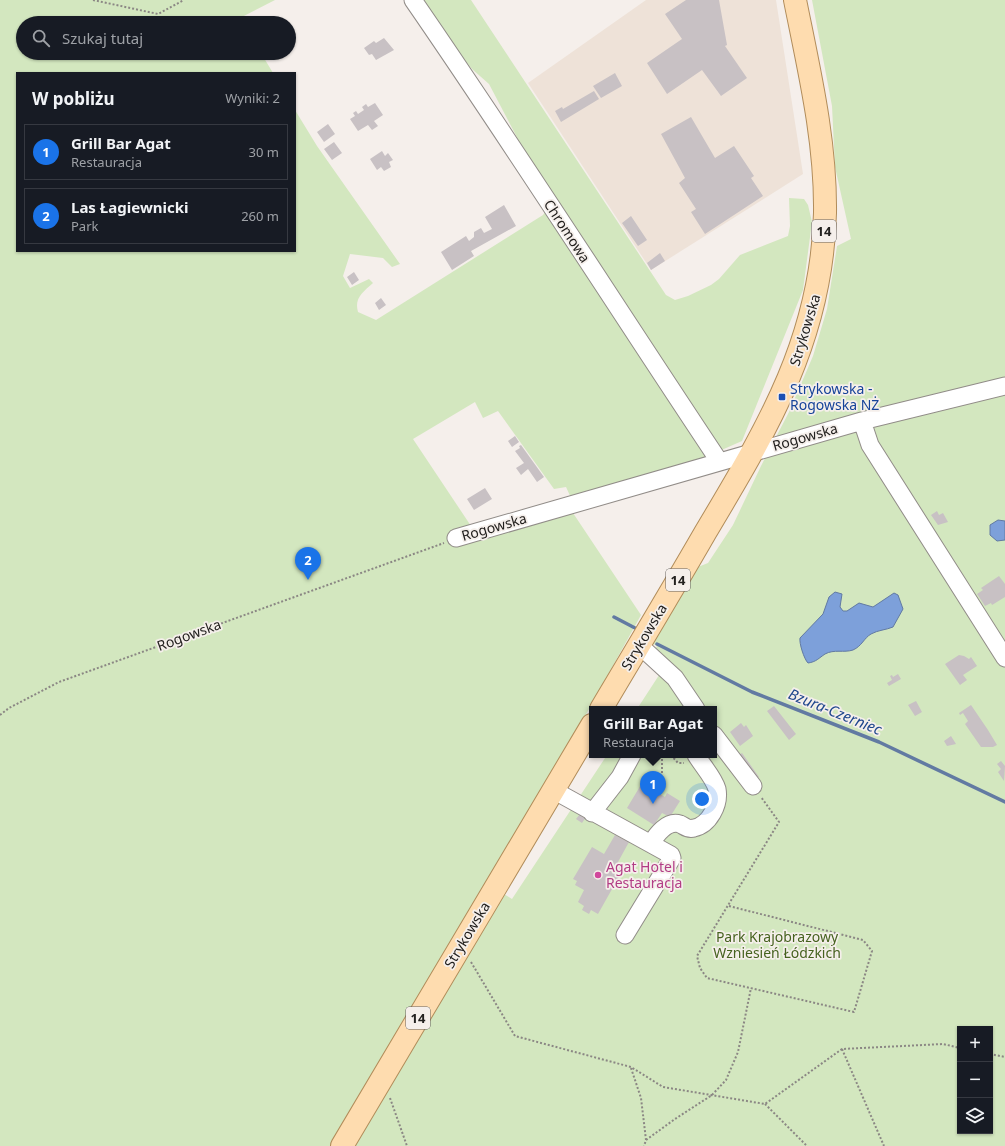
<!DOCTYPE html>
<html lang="pl">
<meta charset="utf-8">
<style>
:root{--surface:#171b24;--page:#242831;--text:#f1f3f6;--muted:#9ea1a6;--line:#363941;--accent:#1a73e8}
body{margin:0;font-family:"Noto Sans",sans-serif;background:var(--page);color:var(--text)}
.controls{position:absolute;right:12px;bottom:12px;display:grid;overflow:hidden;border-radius:0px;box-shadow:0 1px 3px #0004}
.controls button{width:36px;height:36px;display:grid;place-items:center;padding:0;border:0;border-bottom:1px solid var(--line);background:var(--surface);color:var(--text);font:20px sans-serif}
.you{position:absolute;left:702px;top:799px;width:14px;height:14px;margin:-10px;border:3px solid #fff;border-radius:50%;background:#1a73e8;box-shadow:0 0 0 6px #1a73e833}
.badge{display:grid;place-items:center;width:26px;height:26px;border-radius:50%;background:var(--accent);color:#fff;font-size:13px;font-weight:700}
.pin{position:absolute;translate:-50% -33px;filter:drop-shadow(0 1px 2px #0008)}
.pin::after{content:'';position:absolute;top:21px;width:14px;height:12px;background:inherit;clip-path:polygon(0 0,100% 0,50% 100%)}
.popup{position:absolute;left:589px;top:706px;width:128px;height:52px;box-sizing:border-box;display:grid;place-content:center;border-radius:0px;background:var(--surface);filter:drop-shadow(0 1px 3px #0005);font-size:13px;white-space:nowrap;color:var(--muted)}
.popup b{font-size:15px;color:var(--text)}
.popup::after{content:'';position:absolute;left:50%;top:100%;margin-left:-8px;border:8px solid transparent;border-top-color:var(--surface)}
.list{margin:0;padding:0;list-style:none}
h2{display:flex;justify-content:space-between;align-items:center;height:52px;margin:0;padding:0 16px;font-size:17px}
h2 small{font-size:13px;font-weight:400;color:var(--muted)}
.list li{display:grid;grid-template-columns:26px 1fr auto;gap:12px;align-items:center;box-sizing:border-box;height:56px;margin:0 8px 8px;padding:0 8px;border:1px solid var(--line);border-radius:0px}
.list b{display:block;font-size:15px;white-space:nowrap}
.list p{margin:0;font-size:13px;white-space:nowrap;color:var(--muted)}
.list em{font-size:13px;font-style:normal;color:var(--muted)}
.icon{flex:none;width:22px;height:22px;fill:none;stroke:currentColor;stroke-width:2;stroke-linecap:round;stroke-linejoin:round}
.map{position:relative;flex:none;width:1005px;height:1146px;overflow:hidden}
.search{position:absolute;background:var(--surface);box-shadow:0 1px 3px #0004;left:16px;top:16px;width:280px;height:44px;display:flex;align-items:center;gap:10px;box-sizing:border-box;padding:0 14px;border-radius:22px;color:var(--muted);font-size:15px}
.panel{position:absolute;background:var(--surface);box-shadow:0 1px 3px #0004;left:16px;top:72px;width:280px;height:180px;border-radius:0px}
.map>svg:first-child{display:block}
.built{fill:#eee2d8}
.green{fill:#d3e7bf;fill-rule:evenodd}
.water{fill:#7da0da;stroke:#627aa2}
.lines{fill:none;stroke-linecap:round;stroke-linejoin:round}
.stream{stroke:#627aa2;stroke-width:3.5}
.building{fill:#c8c1c4}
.minor-casing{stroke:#918c88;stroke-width:19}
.major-casing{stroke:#b18c5a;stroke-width:24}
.path{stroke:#8b8784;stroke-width:2;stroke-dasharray:2 2;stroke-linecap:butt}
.minor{stroke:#fff;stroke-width:17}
.major{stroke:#fedcaf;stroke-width:22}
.transit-dot{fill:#1a4fb4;stroke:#f5efeb;stroke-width:1.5}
.hotel-dot{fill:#d1479c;stroke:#f5efeb;stroke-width:1.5}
.labels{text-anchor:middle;stroke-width:3.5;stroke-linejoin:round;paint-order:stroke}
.shield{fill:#f5efeb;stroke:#625f5c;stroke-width:1}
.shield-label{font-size:13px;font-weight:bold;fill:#23211f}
.street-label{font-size:14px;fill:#23211f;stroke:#f5efeb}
.transit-label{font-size:14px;fill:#164399;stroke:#f5efeb;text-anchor:start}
.hotel-label{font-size:14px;fill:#b23c85;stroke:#f5efeb;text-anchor:start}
.park-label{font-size:14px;fill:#46621f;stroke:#f5efeb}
.water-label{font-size:15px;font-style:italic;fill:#1e468c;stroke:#f5efeb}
</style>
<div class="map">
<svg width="1005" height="1146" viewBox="0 0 1005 1146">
<rect width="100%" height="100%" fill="#f5efeb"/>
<path class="built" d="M646,0h130l27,174 -152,96 -123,-187z"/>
<path class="green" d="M0,0h275l-35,18 3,5h-220v30h238l12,20h-256v178h278v-141l22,36 83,118 -8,3 -9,-9 -33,-4 -7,22 7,12 19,-9 4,4c-10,9 -19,15 -15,29l18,8 167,-105 12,-17 -35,-55 -31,-59 -17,-15 -14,-17 -37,-52h50l195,295 9,5 13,-4 23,-11 8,-6 21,-24 48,-19 2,-10 -1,-28 15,1 4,6 4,17 -9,68 -61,151 -50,22 -120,37 -6,-13 -12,2 -56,-78 -15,7 -8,-16 -62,37 68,102 66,-23 26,-5 68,102 -150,271 21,13 95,-144h107v-46h-77l26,-40 -15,-8 9,-15 -5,-3 46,-76 10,-4 25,-38 28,-59 28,-54 24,-56 14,-47 10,-63 14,-7 -16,-72 -3,-61 -20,-106h193v1146h-1005zM960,1029h30v102h-30z"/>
<path class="water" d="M998,520l7,1v19l-8,1 -7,-6v-10z
M835,592l7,2 -2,13 3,4h4l12,-8 14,4 21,-14 4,2 5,14 -10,18c-7,3 -15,3 -22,7 -7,4 -9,12 -18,16 -9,3 -19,-1 -28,4 -6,4 -9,8 -17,9 -4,-4 -9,-20 -8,-25l23,-24 6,-17z"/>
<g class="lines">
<path class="stream" d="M614,617l21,11
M657,644l95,48 127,50 126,60"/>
</g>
<path class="building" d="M686,0h33l8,45 -2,1 22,32 -26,18 -19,-26 -35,24 -20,-31 35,-24 -17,-25z
M384,38l10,12 -18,10 -4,-6 -3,1 -5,-7 10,-7 2,2z
M615,73l7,13 -21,12 -8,-12z
M594,91l5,8 -38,23 -6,-11 7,-4 1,2z
M375,103l8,12 -9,6 4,5 -6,4 -4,-5 -10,6 -8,-12 5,-3 -2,-3 3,-2 2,3 6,-4 -2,-3 4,-3 2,3z
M691,117l24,41 19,-12 20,30 -3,2 12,18 -58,38 -14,-22 5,-3 -17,-26 6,-5 -24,-44z
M328,124l7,10 -11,8 -7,-10z
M334,142l8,11 -10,7 -8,-11z
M382,151l3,5 3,-3 5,7 -4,2 2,5 -7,4 -3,-4 -4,3 -7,-11z
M504,205l12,21 -45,25 3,5 -22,14 -11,-18 25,-16 3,5 5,-4v-5l7,-4 3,5 8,-4 -7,-12z
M631,216l16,24 -9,6 -16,-23z
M660,253l5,8 -14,9 -4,-7z
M354,272l5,8 -7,5 -5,-8z
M381,298l5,7 -7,5 -4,-7z
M515,436l4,6 -7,5 -4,-6z
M521,445l23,32 -7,5 -9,-13 -7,6 -5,-7 8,-5 -9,-12 5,-3 -1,-2z
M485,488l7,11 -18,11 -7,-11z
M937,511l2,4 4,-2 5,9 -10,3 -7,-10z
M999,576l6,8v13l-13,8 -1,-2 -6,3 -8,-12 6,-4 -2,-2z
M959,655l5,1 5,3 2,-2 6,9 -14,9 4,5 -7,5 -15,-21z
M898,674l3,5 -12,7 -2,-3 5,-3 -2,-4 2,-1 1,2z
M916,701l6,11 -7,4 -7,-11z
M971,705l17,25 9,15 -4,2h-12l-16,-23 3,-3 -5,-8 -3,2 -1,-2z
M774,706l22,28 -7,6 -22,-29z
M741,723l3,4 2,-2 7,11 -13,10 -10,-14z
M951,736l5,8 -9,2 -3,-5z
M742,753l17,24 -5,2 -16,-23z
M1001,761l4,5 -1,15 -6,-9 3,-3 -4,-5z
M642,783l23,14 2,-4 13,8 -10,16 -8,-4 -8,12 -27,-17z
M580,814l6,3 -4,6 -6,-4z
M615,835l14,7 -11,20 7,4 -27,48 -7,-4 -2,4 -7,-4 2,-4 -6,-4 6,-12 -9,-5 2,-4 -4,-2 19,-32 12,7z"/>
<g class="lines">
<g class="minor-casing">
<path id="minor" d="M413,0c105,152 204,308 306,461
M862,421l8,24 135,213
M456,538l406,-117 143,-35
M639,645l36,33 21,31
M714,735l39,51
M553,790l118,65 1,3 -47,77
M592,813l28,-36 12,-22
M651,844c5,-9 16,-24 29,-20 5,2 7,6 14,4 15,-3 26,-23 23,-39 -3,-11 -15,-24 -21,-34"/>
</g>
<g class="major-casing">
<path id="major" d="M601,709c35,-59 70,-117 104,-176 62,-104 117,-194 120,-320 1,-72 -16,-143 -30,-213
M342,1146l250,-421"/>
</g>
<path class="path" d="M93,0l65,14 26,-14
M0,715l9,-7 50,-26 385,-139
M671,755l7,8h6
M662,773v-15l2,-3
M729,906l134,34 9,11 -18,61 -147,-34 -7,-10 -3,-12 82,-134 -18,-25
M471,962l44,74 116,31 32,20 102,17 77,-55 101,-5 17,4
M842,1049l42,97
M990,1054l15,3
M631,1068l10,30 5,42 -2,6
M390,1098l17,48
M765,1104l42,42
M646,1140l29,-21 37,-24 14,-15 12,-28 13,-64"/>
<use href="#minor" class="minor"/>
<use href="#major" class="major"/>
</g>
<rect class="transit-dot" x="778" y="393" width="8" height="8" rx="2"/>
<circle class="hotel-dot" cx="598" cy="875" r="4"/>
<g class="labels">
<g class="shield">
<rect x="812" y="220" width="24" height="22" rx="3"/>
<rect x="666" y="569" width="24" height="22" rx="3"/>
<rect x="406" y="1007" width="24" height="22" rx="3"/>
</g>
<g class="shield-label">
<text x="824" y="236">14</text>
<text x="678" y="585">14</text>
<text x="418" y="1023">14</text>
</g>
<g class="street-label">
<text transform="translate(567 231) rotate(57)" y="5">Chromowa</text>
<text transform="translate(805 330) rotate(-73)" y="5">Strykowska</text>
<text transform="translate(805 437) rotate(-16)" y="5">Rogowska</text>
<text transform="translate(494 527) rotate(-16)" y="5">Rogowska</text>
<text transform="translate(189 635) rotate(-20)" y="5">Rogowska</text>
<text transform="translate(644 637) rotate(-59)" y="5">Strykowska</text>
<text transform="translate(467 935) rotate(-59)" y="5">Strykowska</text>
</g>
<g class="transit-label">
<text x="790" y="394">Strykowska -<tspan x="790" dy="16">Rogowska NŻ</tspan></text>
</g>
<g class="hotel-label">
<text x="606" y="872">Agat Hotel i<tspan x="606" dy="16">Restauracja</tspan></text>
</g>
<g class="park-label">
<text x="777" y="942">Park Krajobrazowy<tspan x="777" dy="16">Wzniesień Łódzkich</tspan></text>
</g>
<g class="water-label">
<text transform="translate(835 712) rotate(22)" y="5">Bzura-Czerniec</text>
</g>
</g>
</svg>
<div class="controls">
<button>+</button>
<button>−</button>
<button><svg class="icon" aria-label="layers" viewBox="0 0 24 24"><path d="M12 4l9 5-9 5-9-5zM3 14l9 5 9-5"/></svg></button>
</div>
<div class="you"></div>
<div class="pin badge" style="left:653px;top:804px">1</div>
<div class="popup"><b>Grill Bar Agat</b>Restauracja</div>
<div class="pin badge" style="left:308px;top:580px">2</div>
<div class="search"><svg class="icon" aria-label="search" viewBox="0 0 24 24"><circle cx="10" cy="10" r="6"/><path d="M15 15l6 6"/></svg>Szukaj tutaj</div>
<section class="panel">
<h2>W pobliżu<small>Wyniki: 2</small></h2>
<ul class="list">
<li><span class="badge">1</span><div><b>Grill Bar Agat</b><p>Restauracja</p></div><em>30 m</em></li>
<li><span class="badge">2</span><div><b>Las Łagiewnicki</b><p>Park</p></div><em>260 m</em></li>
</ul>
</section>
</div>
